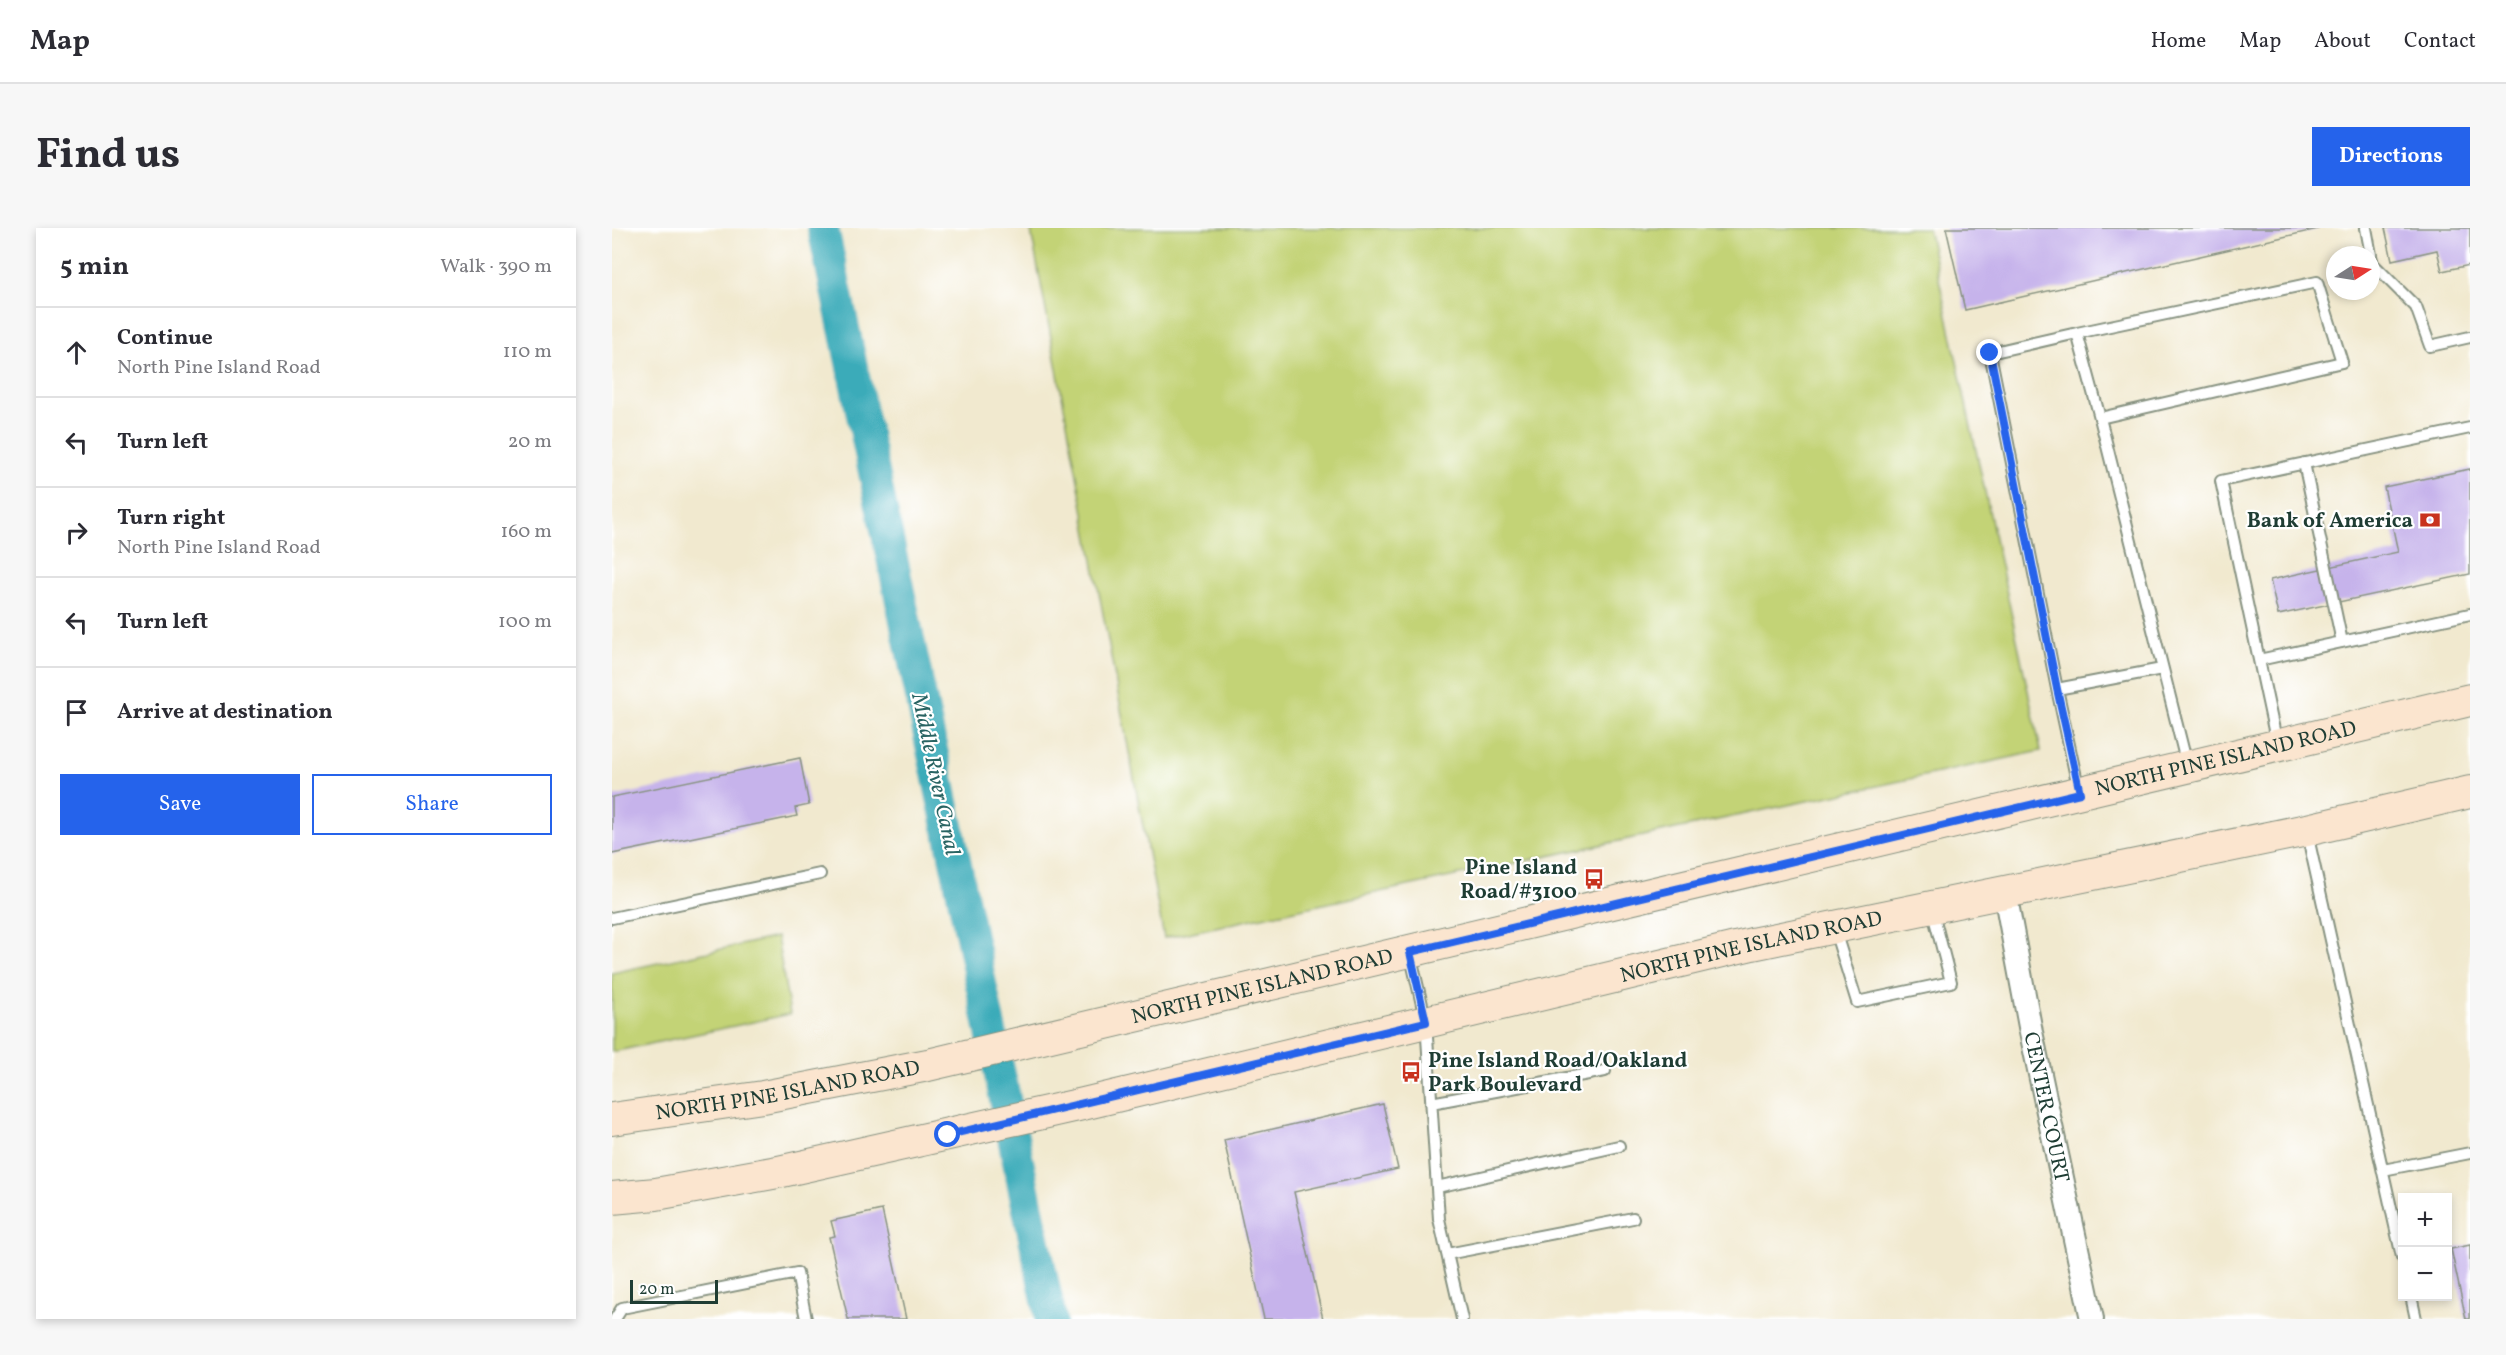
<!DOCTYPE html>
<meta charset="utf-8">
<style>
:root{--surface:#fff;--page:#f7f7f7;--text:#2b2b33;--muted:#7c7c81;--line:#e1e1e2;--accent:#2563eb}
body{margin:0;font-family:Vollkorn,serif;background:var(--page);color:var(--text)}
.controls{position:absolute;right:18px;bottom:18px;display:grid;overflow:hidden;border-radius:0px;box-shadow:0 3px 9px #0003}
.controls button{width:54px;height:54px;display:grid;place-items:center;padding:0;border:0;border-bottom:2px solid var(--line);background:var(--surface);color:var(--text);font:30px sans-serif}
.compass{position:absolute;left:1714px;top:18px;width:54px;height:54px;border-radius:50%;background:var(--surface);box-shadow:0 3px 9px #0003;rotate:78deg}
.scale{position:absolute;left:18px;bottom:15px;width:88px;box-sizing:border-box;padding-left:6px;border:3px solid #1f3d34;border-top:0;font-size:16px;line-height:21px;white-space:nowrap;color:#1f3d34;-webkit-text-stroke:4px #fff;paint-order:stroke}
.stop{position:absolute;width:18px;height:18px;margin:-14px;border:4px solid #2563eb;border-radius:50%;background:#fff}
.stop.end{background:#2563eb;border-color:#fff;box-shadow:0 2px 6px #0008}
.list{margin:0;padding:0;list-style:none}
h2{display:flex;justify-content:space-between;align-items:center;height:78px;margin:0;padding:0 24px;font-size:26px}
h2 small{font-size:20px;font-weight:400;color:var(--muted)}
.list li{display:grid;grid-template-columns:39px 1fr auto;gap:18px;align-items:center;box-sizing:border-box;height:90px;padding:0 24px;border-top:2px solid var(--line)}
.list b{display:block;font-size:22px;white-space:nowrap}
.list p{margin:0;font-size:20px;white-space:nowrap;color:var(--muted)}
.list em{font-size:20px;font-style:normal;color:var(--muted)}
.actions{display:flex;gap:12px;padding:18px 24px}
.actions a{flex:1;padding:14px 0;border:2px solid var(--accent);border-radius:0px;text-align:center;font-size:21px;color:var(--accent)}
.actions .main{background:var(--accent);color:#fff}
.icon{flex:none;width:33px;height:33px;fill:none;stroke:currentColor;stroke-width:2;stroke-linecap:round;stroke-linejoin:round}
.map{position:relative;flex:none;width:1858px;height:1091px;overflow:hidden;border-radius:0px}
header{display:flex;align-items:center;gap:36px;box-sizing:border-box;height:84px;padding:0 30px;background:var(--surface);border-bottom:2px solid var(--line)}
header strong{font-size:28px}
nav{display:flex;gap:33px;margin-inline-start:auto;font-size:21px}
.intro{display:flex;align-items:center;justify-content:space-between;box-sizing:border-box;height:144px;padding:0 36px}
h1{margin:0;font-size:42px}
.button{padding:15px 27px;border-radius:0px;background:var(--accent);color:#fff;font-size:21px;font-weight:700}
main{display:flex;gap:36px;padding:0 36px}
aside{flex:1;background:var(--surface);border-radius:0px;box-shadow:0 3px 9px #0003}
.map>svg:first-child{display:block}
.green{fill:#c3d376;stroke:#718855;stroke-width:1.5}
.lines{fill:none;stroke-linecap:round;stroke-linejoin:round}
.canal{stroke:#3babb9;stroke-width:32}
.building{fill:#c6b3eb}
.service-casing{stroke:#889382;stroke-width:14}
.minor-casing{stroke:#889382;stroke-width:26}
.secondary-casing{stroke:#889382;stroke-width:34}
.service{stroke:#fff;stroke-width:10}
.minor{stroke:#fff;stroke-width:22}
.secondary{stroke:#fbe5cf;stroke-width:32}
.route{stroke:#2563eb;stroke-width:8}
.labels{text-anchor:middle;stroke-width:4.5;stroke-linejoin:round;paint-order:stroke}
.poi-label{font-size:21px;font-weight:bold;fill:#1f3d34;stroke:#fff;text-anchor:end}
.street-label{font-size:21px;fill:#1f3d34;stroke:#fff}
.water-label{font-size:22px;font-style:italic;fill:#296463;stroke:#fff}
</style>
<header>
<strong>Map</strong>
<nav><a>Home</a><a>Map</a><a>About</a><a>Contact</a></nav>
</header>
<div class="intro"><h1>Find us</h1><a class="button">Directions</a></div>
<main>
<aside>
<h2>5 min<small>Walk · 390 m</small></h2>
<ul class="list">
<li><svg class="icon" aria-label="ahead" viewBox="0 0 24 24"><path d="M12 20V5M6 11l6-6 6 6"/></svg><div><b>Continue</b><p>North Pine Island Road</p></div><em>110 m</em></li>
<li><svg class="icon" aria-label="left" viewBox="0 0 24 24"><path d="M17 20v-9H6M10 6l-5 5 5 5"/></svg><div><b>Turn left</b></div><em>20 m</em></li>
<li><svg class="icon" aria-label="right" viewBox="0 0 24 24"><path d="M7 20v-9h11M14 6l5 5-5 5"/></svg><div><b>Turn right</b><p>North Pine Island Road</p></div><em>160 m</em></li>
<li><svg class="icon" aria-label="left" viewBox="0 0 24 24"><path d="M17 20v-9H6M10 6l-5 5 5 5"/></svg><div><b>Turn left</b></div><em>100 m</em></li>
<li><svg class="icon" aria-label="arrive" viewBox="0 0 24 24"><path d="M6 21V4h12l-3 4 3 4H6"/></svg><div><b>Arrive at destination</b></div></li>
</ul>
<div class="actions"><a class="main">Save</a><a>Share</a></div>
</aside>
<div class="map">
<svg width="1858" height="1091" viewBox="0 0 1858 1091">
<rect width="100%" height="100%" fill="#fff"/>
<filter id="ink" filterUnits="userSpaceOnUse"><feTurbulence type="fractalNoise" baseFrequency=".0167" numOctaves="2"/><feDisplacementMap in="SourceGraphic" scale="12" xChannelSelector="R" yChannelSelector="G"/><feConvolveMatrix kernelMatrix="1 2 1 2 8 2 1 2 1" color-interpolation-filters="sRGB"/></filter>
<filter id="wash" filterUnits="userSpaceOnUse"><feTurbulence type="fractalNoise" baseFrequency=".008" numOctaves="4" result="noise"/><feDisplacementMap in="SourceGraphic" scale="24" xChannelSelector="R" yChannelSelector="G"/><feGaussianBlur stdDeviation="1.35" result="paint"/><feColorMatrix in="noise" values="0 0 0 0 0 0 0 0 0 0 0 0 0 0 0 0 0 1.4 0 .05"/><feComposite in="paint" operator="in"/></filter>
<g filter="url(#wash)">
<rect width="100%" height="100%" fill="#f1e9cf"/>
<path class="green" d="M421,0h895l113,523 -877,187 -133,-707z
M165,709l13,77 -178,38v-79z"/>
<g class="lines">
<path class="canal" d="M211,0l228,1091"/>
</g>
<g id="blocks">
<path class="building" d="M1334,0h372v1l-353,81z
M1773,0h85v37l-28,6 -5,-21 -45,10z
M1858,241v105l-192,41 -8,-35 128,-28 -14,-65z
M188,530l9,47 -14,3 2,8 -185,38v-57z
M771,876l15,65 -104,23 29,127h-59l-40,-179z
M270,982l24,109h-58l-19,-82 6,-1 -4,-15z
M1858,1017v74h-4l-15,-70z"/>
</g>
</g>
<g filter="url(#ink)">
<use href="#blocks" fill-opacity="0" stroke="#889382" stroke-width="1.5"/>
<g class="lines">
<g class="service-casing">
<path id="service" d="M1754,0l5,27
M1759,28l2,8 43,43 14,39 40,-9
M1465,105l-87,20 67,336 105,-20
M1488,190l-23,-85 240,-51 25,80 -242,56 87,347
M1858,200l-249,53 38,179 211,-46
M1692,235l38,179
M1647,432l18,84
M1445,461l22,102
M1695,605l95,424
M0,690l208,-44
M1223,703l22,71 94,-20 -19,-73
M798,725l16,69 13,197 23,100
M819,875l174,-32
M1771,942l87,-17
M825,959l182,-41
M835,1026l186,-36
M1799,1068l5,23
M3,1091l7,-11 175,-35 9,46"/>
</g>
<g class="minor-casing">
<g id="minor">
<path id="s1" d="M1393,665l26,139 61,287"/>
</g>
</g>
<g class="secondary-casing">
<g id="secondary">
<path id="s2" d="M0,891l151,-22 165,-32 1542,-365"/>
<path id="s3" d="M0,970l44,-4 122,-22 305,-68 669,-160 555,-114 163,-38"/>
</g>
</g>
<use href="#service" class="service"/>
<use href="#minor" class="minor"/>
<use href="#secondary" class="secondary"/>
</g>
</g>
<g class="lines" filter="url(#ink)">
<path class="route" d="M336,907l478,-113 -16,-70 670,-159 -23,-104 -67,-336"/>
</g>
<defs>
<g id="bank-bare" transform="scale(1.62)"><path d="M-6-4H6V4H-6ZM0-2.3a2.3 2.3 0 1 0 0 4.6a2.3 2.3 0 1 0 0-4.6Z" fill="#c8321e" stroke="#fff" stroke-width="2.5" paint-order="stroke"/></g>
<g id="bus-bare" transform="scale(1.62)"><path d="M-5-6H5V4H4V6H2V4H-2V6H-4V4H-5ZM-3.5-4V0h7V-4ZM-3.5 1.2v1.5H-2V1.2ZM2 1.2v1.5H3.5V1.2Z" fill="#c8321e" stroke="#fff" stroke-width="2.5" paint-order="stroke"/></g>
</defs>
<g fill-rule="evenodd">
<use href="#bank-bare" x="1818" y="292"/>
<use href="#bus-bare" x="982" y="651"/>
<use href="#bus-bare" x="799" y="844"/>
</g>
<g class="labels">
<g class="poi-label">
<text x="1801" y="299">Bank of America</text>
<text x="965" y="646">Pine Island<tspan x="965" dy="24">Road/#3100</tspan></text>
<text x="816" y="839" text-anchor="start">Pine Island Road/Oakland<tspan x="816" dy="24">Park Boulevard</tspan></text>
</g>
<g class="street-label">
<text dy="7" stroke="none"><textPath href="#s2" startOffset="1654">NORTH PINE ISLAND ROAD</textPath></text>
<text dy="7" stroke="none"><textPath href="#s3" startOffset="1167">NORTH PINE ISLAND ROAD</textPath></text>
<text dy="7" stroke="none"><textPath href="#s2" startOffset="664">NORTH PINE ISLAND ROAD</textPath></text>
<text dy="7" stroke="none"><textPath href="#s2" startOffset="178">NORTH PINE ISLAND ROAD</textPath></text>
<text dy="7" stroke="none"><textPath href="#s1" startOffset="218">CENTER COURT</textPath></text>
</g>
<g class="water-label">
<text transform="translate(325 546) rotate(78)" y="8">Middle River Canal</text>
</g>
</g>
</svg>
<div class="controls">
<button>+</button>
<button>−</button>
</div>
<svg class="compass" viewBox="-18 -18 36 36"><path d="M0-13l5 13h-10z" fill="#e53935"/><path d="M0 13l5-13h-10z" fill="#7c7c81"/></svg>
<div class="scale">20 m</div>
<div class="stop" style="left:336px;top:907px"></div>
<div class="stop end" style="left:1378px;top:125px"></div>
</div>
</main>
